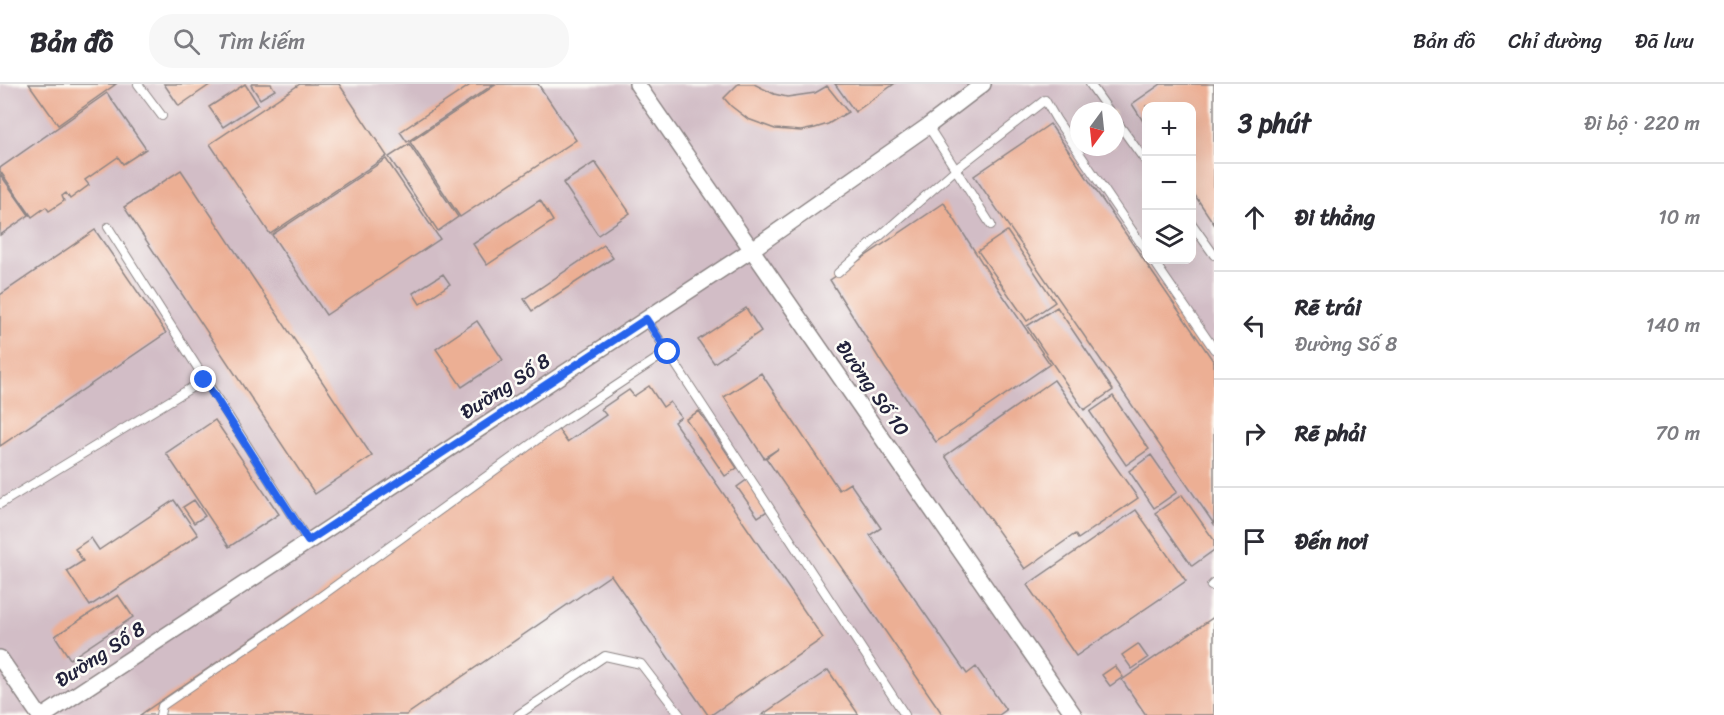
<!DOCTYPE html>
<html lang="vi">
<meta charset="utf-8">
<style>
:root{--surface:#fff;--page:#f7f7f7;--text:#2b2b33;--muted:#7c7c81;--line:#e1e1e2}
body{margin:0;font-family:Sriracha,sans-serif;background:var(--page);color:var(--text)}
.controls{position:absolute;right:18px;top:18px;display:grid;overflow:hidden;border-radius:12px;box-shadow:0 6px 24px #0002}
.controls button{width:54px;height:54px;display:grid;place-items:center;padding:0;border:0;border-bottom:2px solid var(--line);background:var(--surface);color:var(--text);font:30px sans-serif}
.compass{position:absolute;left:1070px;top:18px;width:54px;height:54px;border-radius:50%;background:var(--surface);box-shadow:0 6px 24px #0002;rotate:195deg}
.stop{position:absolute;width:18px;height:18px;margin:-14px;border:4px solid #2563eb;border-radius:50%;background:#fff}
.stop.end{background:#2563eb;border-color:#fff;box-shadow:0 2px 6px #0008}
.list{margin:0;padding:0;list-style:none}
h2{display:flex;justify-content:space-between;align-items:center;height:78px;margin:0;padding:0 24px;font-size:26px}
h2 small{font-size:20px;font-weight:400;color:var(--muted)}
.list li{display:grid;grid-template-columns:39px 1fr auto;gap:18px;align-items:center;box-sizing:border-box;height:108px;padding:0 24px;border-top:2px solid var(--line)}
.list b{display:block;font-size:22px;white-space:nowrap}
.list p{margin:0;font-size:20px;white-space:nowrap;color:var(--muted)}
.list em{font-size:20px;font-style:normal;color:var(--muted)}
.icon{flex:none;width:33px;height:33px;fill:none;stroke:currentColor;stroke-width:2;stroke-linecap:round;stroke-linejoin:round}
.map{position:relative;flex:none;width:1214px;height:631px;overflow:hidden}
header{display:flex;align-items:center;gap:36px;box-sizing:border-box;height:84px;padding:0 30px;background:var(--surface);border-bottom:2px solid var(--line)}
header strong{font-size:28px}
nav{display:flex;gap:33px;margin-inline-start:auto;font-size:21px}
.search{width:420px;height:54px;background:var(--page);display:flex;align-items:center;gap:15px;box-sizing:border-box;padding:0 21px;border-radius:24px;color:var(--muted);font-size:22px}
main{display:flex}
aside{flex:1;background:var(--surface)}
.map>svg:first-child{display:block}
.industrial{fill:#d2bdc6;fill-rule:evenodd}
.building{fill:#ecaf94}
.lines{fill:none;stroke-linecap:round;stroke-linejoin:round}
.lane-casing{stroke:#8c8484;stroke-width:10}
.street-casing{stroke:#8c8484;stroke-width:18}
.lane{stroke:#fff;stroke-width:8}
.street{stroke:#fff;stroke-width:15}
.route{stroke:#2563eb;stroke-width:8}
.labels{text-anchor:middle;stroke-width:5;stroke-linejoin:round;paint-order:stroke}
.street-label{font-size:20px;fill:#22223b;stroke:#fdfcf7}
</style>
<header>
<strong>Bản đồ</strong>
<div class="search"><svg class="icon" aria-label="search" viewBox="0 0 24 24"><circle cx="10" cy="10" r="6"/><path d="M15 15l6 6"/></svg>Tìm kiếm</div>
<nav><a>Bản đồ</a><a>Chỉ đường</a><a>Đã lưu</a></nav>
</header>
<main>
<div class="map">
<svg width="1214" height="631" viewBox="0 0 1214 631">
<rect width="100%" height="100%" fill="#fdfcf7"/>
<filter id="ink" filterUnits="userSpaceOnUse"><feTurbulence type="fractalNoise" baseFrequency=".0167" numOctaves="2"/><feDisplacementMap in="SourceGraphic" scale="12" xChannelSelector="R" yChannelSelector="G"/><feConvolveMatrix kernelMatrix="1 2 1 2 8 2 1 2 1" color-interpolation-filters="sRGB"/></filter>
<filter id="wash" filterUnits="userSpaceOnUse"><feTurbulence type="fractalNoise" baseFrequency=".008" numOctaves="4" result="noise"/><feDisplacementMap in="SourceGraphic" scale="24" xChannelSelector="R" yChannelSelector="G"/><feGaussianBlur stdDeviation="1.35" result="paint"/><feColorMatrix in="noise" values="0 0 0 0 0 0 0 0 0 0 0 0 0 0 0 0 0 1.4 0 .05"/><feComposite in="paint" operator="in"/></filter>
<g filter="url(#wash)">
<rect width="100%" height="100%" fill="#f5e5cc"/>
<path class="industrial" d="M0,0h1214v631h-1214zM1146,22h46v154h-46zM1079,27h36v36h-36z"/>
<g id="blocks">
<path class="building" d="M29,0h87l-58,41z
M164,0h47l-32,22z
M245,0l13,20 -35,23 -14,-20z
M252,0h19l4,6 -15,9 -9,-14z
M300,0h39l48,72 -117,78 -60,-90z
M472,0h22l-87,58 -7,-10z
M497,0h41l38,56 -116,77 -50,-75z
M738,0h16l20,10 13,3 28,-4 12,-7 21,26 -20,12 -13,4 -14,3 -26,-2 -27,-10 -17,-13 -7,-8z
M835,0h59l-39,28z
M1161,0h53v140l-22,-33v-85h-46v20l-14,-22z
M107,9l39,56 -23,15 -5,-7 -33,23 4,5 -19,14 -4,-6 -4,3 2,5 -15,10 -3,-4 -14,10 -32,-46v-3z
M1050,40l164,238v162l-240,-348z
M409,60l49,73 -20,14 -49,-74z
M386,75l54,80 -114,76 -54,-80z
M595,78l35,51 -32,22 -35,-52z
M181,86l191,286 -57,38 -191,-287z
M0,90l29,41 -29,20z
M540,116l13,21 -66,44 -14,-21z
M944,119l56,88 50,73 -114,78 -51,-74 -55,-88z
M95,146l71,103 -166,113v-151z
M1007,147l48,71 -28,19 -49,-70z
M604,161l9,13 -81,53 -8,-12z
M443,190l7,10 -30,20 -7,-11z
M1057,223l56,83 -29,20 -57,-84z
M746,224l15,23 -47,32 -16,-23z
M477,237l26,39 -41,27 -26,-38z
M761,289l78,117 11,-7 31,45 -11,7 97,139 9,-7 30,43 -7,5h-56l-177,-257 12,-9 -14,9 -40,-61z
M1054,296l84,118 -60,41 -3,-5 -50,35 -80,-113z
M649,302l14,21 7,-5 11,15 -7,5 149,216 -112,77h-3l-97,-140 -205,140h-266l418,-286 9,13 39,-27 -5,-6 28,-19 5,6z
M1113,312l36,53 -23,16 -36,-53z
M699,327l38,57 -12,8 -39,-57z
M215,336l64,94 -50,33 -63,-94z
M1151,371l26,37 -23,16 -25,-37z
M748,395l21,31 -11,7 -21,-30z
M1182,411l32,45v10l-22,16 -37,-53z
M174,416l24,35 -108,71 -23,-35 16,-10 -8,-12 16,-11 8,12z
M194,416l11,16 -11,7 -11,-16z
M1136,426l50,71 -110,75 -49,-71z
M118,511l15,22 -63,42 -15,-23z
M1214,533v98h-68l-24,-35z
M1138,560l10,14 -16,11 -10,-14z
M1115,582l8,11 -13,9 -8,-11z
M828,586l31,45h-97z"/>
</g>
</g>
<g filter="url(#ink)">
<use href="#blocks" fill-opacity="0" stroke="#8c8484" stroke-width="1.5"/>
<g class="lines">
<g class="lane-casing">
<path id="lane" d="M138,0l24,32
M1090,0l19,27
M1115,35l31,43
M928,42l63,99
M1192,140l22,31
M108,143l200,314
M1153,176l61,89
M838,189l118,-104 89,-69 11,19 90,132
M646,235l259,396
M0,420l204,-124
M1211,502l3,-3
M160,631l2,-9 140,-96 258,-187 107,-71
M518,631l87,-59 36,8 39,51"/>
</g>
<g class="street-casing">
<path id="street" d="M637,0l437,631
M0,574l39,57
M45,631l706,-465 177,-124 55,-42"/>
</g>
<use href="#lane" class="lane"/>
<use href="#street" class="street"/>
</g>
</g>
<g class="lines" filter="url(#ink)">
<path class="route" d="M204,296l104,161 338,-222 22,33"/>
</g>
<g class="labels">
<g class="street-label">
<text transform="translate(505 302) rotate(-33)" y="7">Đường Số 8</text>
<text transform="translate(873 304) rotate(55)" y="7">Đường Số 10</text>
<text transform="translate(100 570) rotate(-33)" y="7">Đường Số 8</text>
</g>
</g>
</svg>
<div class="controls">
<button>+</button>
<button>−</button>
<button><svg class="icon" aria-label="layers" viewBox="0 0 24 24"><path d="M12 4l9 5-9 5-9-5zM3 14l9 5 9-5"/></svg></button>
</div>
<svg class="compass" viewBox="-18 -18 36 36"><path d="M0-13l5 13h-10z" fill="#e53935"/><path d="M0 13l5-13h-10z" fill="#7c7c81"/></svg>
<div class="stop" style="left:668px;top:268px"></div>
<div class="stop end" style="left:204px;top:296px"></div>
</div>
<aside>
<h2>3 phút<small>Đi bộ · 220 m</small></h2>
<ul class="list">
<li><svg class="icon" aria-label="ahead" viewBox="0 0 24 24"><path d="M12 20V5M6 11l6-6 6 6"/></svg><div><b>Đi thẳng</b></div><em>10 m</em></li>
<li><svg class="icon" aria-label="left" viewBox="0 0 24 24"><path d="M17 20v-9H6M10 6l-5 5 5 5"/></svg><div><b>Rẽ trái</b><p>Đường Số 8</p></div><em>140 m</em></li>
<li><svg class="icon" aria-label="right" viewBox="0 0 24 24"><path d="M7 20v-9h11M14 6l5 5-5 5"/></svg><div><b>Rẽ phải</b></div><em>70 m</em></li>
<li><svg class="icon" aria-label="arrive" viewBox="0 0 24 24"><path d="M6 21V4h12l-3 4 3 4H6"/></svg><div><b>Đến nơi</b></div></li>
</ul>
</aside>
</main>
